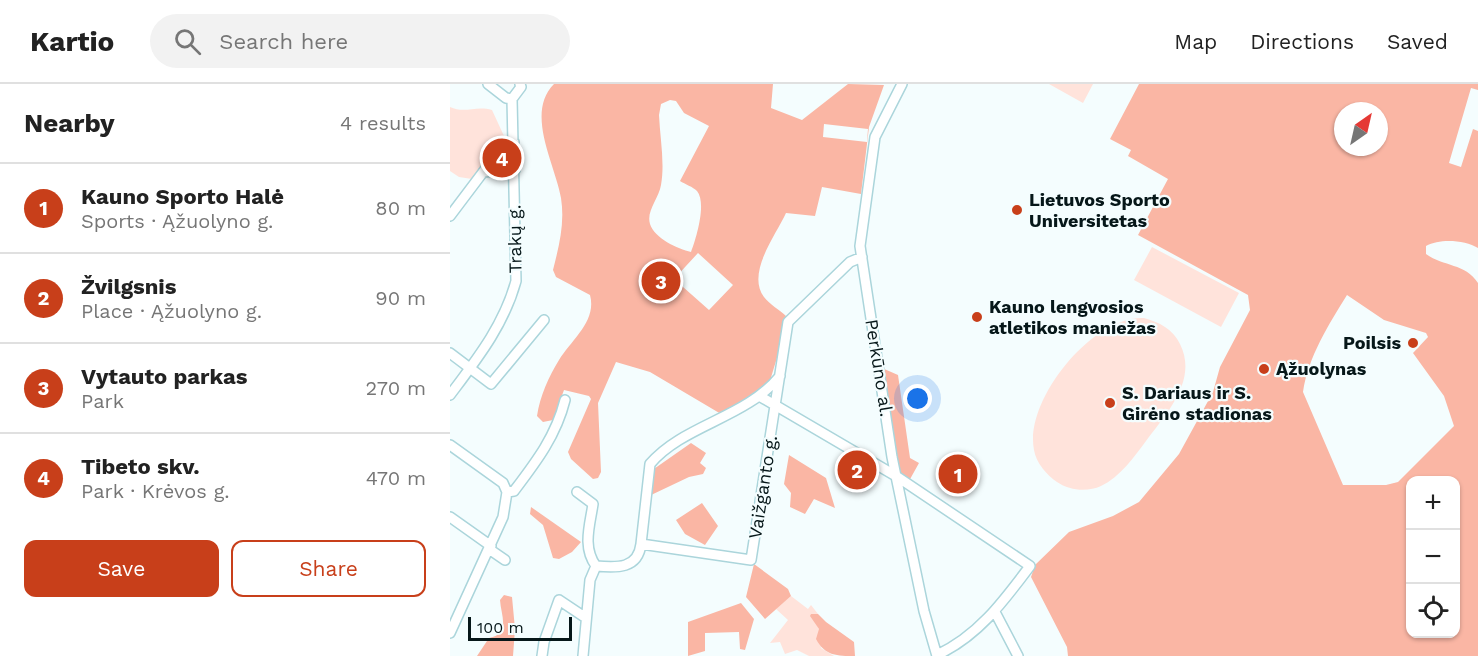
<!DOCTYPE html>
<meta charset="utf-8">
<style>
:root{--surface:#fff;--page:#f2f2f2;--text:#222;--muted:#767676;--line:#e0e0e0;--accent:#c83f1a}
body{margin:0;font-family:"Work Sans",sans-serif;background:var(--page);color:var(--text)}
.controls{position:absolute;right:18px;bottom:18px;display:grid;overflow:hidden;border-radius:12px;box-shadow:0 2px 4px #0004}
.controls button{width:54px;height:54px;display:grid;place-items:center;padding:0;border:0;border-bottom:2px solid var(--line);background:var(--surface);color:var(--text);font:30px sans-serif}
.compass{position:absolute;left:884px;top:18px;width:54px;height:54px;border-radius:50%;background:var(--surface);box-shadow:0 2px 4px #0004;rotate:34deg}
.scale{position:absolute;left:18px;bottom:15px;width:104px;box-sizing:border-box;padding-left:6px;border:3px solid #061719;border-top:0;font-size:16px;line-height:21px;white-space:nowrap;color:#061719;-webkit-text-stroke:4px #f4fdfe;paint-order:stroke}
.you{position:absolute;left:468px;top:315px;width:21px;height:21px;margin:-15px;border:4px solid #fff;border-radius:50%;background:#1a73e8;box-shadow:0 0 0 9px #1a73e833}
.badge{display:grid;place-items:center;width:39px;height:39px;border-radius:50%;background:var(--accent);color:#fff;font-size:20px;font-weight:700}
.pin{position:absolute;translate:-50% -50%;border:3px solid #fff;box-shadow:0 2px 6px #0006}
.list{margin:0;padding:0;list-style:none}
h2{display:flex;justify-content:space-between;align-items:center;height:78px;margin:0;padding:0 24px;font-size:26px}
h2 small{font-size:20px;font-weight:400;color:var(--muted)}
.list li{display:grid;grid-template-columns:39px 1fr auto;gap:18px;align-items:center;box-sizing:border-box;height:90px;padding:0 24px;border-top:2px solid var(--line)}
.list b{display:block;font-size:22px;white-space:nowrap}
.list p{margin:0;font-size:20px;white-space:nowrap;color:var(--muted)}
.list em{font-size:20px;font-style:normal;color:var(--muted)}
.actions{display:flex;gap:12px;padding:18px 24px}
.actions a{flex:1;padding:14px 0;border:2px solid var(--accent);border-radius:12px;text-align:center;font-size:21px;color:var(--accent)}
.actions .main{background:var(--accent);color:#fff}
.icon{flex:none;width:33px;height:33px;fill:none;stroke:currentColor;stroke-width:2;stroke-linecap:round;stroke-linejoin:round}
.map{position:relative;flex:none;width:1028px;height:572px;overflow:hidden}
header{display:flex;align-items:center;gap:36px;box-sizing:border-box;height:84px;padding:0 30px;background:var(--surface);border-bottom:2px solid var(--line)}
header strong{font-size:28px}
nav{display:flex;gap:33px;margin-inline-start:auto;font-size:21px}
.search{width:420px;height:54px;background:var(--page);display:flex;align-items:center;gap:15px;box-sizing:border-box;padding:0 21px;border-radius:33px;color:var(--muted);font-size:22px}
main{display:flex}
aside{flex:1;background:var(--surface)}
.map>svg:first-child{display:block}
.green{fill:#ffe3db}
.forest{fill:#fab6a4;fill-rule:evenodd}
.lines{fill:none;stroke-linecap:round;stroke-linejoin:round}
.minor-casing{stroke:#abd5db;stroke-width:12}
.minor{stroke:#fff;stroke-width:9}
.poi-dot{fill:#c83f1a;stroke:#f4fdfe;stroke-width:2}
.labels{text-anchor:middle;stroke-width:4.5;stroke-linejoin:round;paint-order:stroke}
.poi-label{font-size:18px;font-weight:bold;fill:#061719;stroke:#f4fdfe;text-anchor:start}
.street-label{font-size:18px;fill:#061719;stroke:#f4fdfe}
</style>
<header>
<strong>Kartio</strong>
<div class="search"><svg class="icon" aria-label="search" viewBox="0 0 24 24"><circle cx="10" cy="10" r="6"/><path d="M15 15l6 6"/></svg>Search here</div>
<nav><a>Map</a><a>Directions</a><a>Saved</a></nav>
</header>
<main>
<aside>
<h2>Nearby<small>4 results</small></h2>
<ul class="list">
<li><span class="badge">1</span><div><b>Kauno Sporto Halė</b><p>Sports · Ąžuolyno g.</p></div><em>80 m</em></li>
<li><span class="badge">2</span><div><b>Žvilgsnis</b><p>Place · Ąžuolyno g.</p></div><em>90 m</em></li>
<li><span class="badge">3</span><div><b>Vytauto parkas</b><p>Park</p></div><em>270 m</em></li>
<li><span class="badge">4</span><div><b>Tibeto skv.</b><p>Park · Krėvos g.</p></div><em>470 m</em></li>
</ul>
<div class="actions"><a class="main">Save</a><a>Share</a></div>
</aside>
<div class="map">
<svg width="1028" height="572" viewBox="0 0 1028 572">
<rect width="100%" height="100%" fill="#f4fdfe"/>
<path class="green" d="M599,0h44l-10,19z
M0,23c15,7 26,-2 42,3l12,26 -32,43 -13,-2 -9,-6z
M702,163l87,46 -18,34 -87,-47z
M694,234c15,4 29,11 36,26 18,36 -13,69 -34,97 -12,16 -26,36 -45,45 -13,6 -31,5 -44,-4 -10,-7 -21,-19 -23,-32 -10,-50 59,-135 110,-132z
M341,512l17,13 3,-4 7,9h-7l8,15 2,19 13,8h-25l-12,-6 -12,4 -5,-12 -10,1 18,-23 -12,-11z"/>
<path class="forest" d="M104,0h219l-2,24 31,12 46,-36 36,1 -15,42 -8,67 -39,-7 -7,29 -29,-3c-10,22 -40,60 -22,84 5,7 16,13 22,19l-3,22 -14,46 -48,30 -71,-42 -34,-10 -18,41 3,69 -3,6 -5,1 -22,-20 -3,-7 23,-53 -2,-3 -25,-6 -11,30 -10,2 -6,-6c3,-20 12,-40 22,-56 13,-21 38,-39 31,-65l-34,-18 -3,-7c6,-24 12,-47 8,-72 -6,-34 -36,-85 -7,-114zM220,16l6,1 8,12 25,13 -29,55c5,3 13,6 17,10 10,12 -1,48 -6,61 -13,-3 -37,-14 -41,-28 -4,-13 9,-26 11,-39 4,-22 -1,-47 -2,-70l2,-11zM374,40l44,5 -1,13 -44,-5zM248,169l35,32 -24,25 -35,-31z
M689,0h339v6l-7,-2 -22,75 12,4 12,-38 5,2v117c-13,-8 -38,-10 -52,-2v8c18,13 39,9 52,29v373h-410l-1,-9 -36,-70 4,-12 34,-33 44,-16 26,-14 40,-48 34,-62 7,-25 30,-57 -2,-15 -110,-60 30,-56 -40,-23 3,-6 -21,-11zM893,27h36v36h-36zM897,211l37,25 42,13 2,4 -15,16 31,43 10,30 -56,56 -12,3h-43l-40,-93c5,-35 26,-68 44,-97zM960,396h46v154h-46z
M432,284l16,7 12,83 9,5 -10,18 -11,-6z
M241,359l15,10 -6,10 6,5 -3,6 -14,3 -40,19 2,-25z
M339,371l37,23 9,30 -21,-9 -9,15 -15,-7 1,-14 -7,-9z
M252,419l16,23 -13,19 -20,-11 -9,-14z
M81,423l50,35 -9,10 -13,7 -6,-1 -10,-33 -13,-11z
M304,480l34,25 3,7 -26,23 -19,-22z
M54,511l8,2 3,32 -2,27h-36l12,-18c22,-4 12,-22 11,-38z
M291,519l13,16 -9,31 -5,-1 -1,-17 -34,1v18l-17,5v-34z
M361,530h7l8,8 28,20 1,14c-18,0 -30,0 -39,-17l3,-10 -9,-13z"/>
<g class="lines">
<g class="minor-casing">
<path id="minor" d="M38,0l18,14 6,1
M452,0l-27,53 -15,109 32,211 32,154 13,45
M62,15l9,-12 -1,-3
M33,88l32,-2
M0,132l52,-69 6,-5h6
M0,269l41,31 53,-64
M0,311c27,-36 54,-70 66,-114l-4,-182
M311,313l135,79 134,90c-27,36 -52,70 -93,89
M0,361l53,38 4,9
M127,408l16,12c-3,21 -11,43 3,62
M0,433l41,29
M191,460l9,-80c33,-39 96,-46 130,-88
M39,465l16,11
M545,528l23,44
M0,549l53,-116 4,-25 7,-1c22,-29 42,-55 51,-91
M92,572l2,-14 15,-42 27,18
M133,572l7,-76 6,-14c21,2 42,3 45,-22l110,16 37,-238 62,-60 12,-5"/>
</g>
<use href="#minor" class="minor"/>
</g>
<g class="poi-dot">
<circle cx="567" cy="126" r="6"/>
<circle cx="527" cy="233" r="6"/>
<circle cx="963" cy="259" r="6"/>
<circle cx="814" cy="285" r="6"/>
<circle cx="660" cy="319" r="6"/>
</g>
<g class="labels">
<g class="poi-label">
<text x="579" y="122">Lietuvos Sporto<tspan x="579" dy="21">Universitetas</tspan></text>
<text x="539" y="229">Kauno lengvosios<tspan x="539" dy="21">atletikos maniežas</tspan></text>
<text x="951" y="265" text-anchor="end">Poilsis</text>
<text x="826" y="291">Ąžuolynas</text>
<text x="672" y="315">S. Dariaus ir S.<tspan x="672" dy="21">Girėno stadionas</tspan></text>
</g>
<g class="street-label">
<text transform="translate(65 155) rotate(-91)" y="6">Trakų g.</text>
<text transform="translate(429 284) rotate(81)" y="6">Perkūno al.</text>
<text transform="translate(313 403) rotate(-81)" y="6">Vaižganto g.</text>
</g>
</g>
</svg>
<div class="controls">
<button>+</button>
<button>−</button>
<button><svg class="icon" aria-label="locate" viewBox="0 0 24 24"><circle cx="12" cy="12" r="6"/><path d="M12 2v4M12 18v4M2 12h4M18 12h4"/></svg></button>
</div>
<svg class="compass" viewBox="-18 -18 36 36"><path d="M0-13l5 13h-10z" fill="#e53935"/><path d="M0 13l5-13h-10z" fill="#767676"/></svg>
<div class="scale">100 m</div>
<div class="you"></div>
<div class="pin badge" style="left:508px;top:390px">1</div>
<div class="pin badge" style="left:407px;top:386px">2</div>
<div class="pin badge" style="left:211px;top:197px">3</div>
<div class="pin badge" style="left:52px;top:74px">4</div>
</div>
</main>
